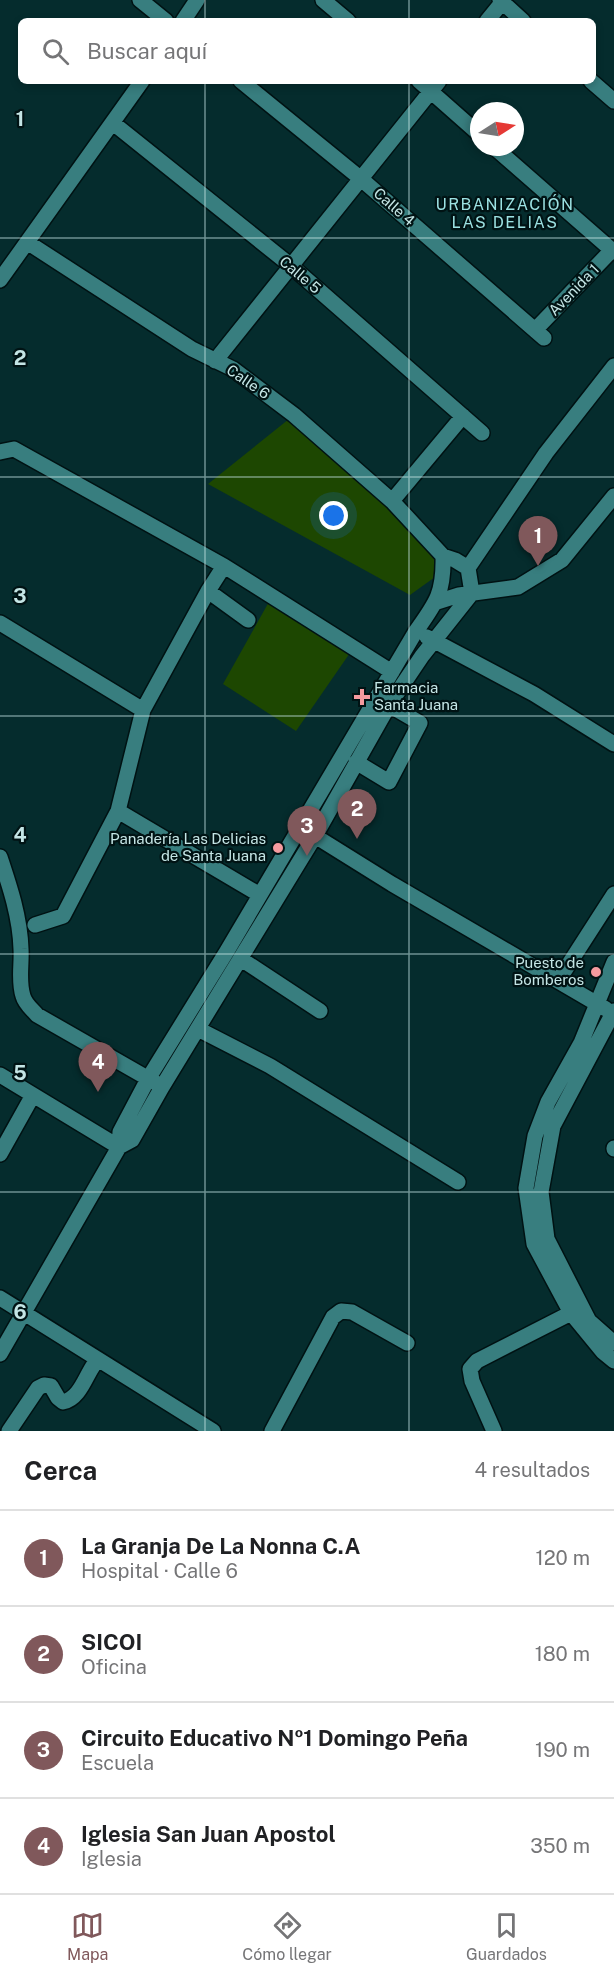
<!DOCTYPE html>
<html lang="es">
<meta charset="utf-8">
<style>
:root{--surface:#fff;--page:#f6f6f6;--text:#202124;--muted:#757577;--line:#e0e0e0;--accent:#80585b}
body{margin:0;font-family:"Public Sans",sans-serif;background:var(--page);color:var(--text)}
.compass{position:absolute;left:470px;top:102px;width:54px;height:54px;border-radius:50%;background:var(--surface);box-shadow:0 3px 9px #0003;rotate:78deg}
.you{position:absolute;left:334px;top:516px;width:21px;height:21px;margin:-15px;border:4px solid #fff;border-radius:50%;background:#1a73e8;box-shadow:0 0 0 9px #1a73e833}
.badge{display:grid;place-items:center;width:39px;height:39px;border-radius:50%;background:var(--accent);color:#fff;font-size:20px;font-weight:700}
.pin{position:absolute;translate:-50% -50px;filter:drop-shadow(0 2px 3px #0008)}
.pin::after{content:'';position:absolute;top:32px;width:21px;height:18px;background:inherit;clip-path:polygon(0 0,100% 0,50% 100%)}
.list{margin:0;padding:0;list-style:none}
h2{display:flex;justify-content:space-between;align-items:center;height:78px;margin:0;padding:0 24px;font-size:26px}
h2 small{font-size:20px;font-weight:400;color:var(--muted)}
.list li{display:grid;grid-template-columns:39px 1fr auto;gap:18px;align-items:center;box-sizing:border-box;height:96px;padding:0 24px;border-top:2px solid var(--line)}
.list b{display:block;font-size:22px;white-space:nowrap}
.list p{margin:0;font-size:20px;white-space:nowrap;color:var(--muted)}
.list em{font-size:20px;font-style:normal;color:var(--muted)}
.icon{flex:none;width:33px;height:33px;fill:none;stroke:currentColor;stroke-width:2;stroke-linecap:round;stroke-linejoin:round}
.map{position:relative;flex:none;width:614px;height:1431px;overflow:hidden}
.search{position:absolute;background:var(--surface);box-shadow:0 3px 9px #0003;left:18px;right:18px;top:18px;height:66px;display:flex;align-items:center;gap:15px;box-sizing:border-box;padding:0 21px;border-radius:9px;color:var(--muted);font-size:22px}
.sheet{height:462px;background:var(--surface)}
nav{display:flex;justify-content:space-around;align-items:center;box-sizing:border-box;height:84px;border-top:2px solid var(--line);background:var(--surface);font-size:16px;color:var(--muted)}
nav a{display:grid;justify-items:center;gap:3px}
nav .on{color:var(--accent)}
.map>svg:first-child{display:block}
.green{fill:#1d4701}
.lines{fill:none;stroke-linecap:round;stroke-linejoin:round}
.minor-casing{stroke:#001213;stroke-width:18}
.minor{stroke:#387e7f;stroke-width:15}
.grid{fill:none;stroke:#c4e5e5;stroke-width:1.5;stroke-opacity:0.55}
.poi-dot{fill:#f59b9f;stroke:#001314;stroke-width:2}
.labels{text-anchor:middle;stroke-width:4.5;stroke-linejoin:round;paint-order:stroke}
.street-label{font-size:15px;fill:#c4e5e5;stroke:#001314}
.poi-label{font-size:15px;fill:#c4e5e5;stroke:#001314;text-anchor:end}
.neighbourhood-label{font-size:16px;letter-spacing:1.5px;fill:#9ce2e3;stroke:#001314}
.grid-label{font-size:20px;text-anchor:middle;font-weight:bold;fill:#c4e5e5;stroke:#001314;stroke-width:4.5;stroke-linejoin:round;paint-order:stroke}
</style>
<div class="map">
<svg width="614" height="1431" viewBox="0 0 614 1431">
<rect width="100%" height="100%" fill="#052c2d"/>
<path class="green" d="M294,415l155,152 -39,28 -202,-111z
M270,600l82,50 -56,81 -73,-47z"/>
<g class="lines">
<g class="minor-casing">
<path id="minor" d="M140,0l26,21
M323,0l25,21
M500,0l23,21
M183,21l14,-21
M487,21l17,-21
M241,81l119,97 184,160
M419,81l60,53
M591,81l23,20
M113,123l177,142 192,168
M494,147l120,105
M27,242l165,107 41,20 61,46 98,86 51,55
M0,280l142,-199
M536,329l76,-79
M215,361l224,-280
M0,452l14,-3 210,117 168,106
M392,501l71,-85
M468,568l78,-115 68,-87
M208,591l40,29
M437,602l22,-7 59,-8 44,-27 52,-64
M0,623l143,87
M427,637l107,57 80,50
M356,762l33,20 31,-59 -31,-18
M118,811l142,84
M315,836l77,48 214,125
M0,857c10,30 20,60 21,92 1,15 -3,32 2,47 2,8 9,13 14,19l119,68
M35,925l28,-9 55,-105 25,-101 65,-119 16,-25
M241,959l79,52
M614,962l-33,81 -33,59 -13,34 -9,52 8,56 37,69 32,39 11,9
M558,981l56,-87
M614,1011l-61,115 -12,66 6,47 42,82 25,22
M198,1029l72,37 188,116
M0,1075l119,72
M119,1147l13,-7 30,-53 153,-251 74,-131 33,-49 50,-63 -4,-25 -13,-8 -12,-4
M614,1149v-1
M0,1154l33,-59
M0,1298l213,133
M0,1354l119,-207 1,-15 28,-53 79,-128 189,-320c20,-28 28,-38 27,-75
M9,1431l29,-43 6,-3 7,1 7,12 5,4c16,-3 22,-24 30,-36
M272,1431l61,-114 8,-6 11,1 55,31
M494,1431l-22,-50 -2,-12 7,-8 94,-48"/>
</g>
<use href="#minor" class="minor"/>
</g>
<path class="grid" d="M205,0v21M409,0v21M205,81v1350M409,81v1350M0,238h614M0,477h614M0,716h614M0,954h614M0,1192h614"/>
<g class="poi-dot">
<path d="M359 688h6v6h6v6h-6v6h-6v-6h-6v-6h6z"/>
<circle cx="278" cy="848" r="6"/>
<circle cx="596" cy="972" r="6"/>
</g>
<g class="labels">
<g class="street-label">
<text transform="translate(394 207) rotate(41)" y="5">Calle 4</text>
<text transform="translate(300 275) rotate(40)" y="5">Calle 5</text>
<text transform="translate(574 290) rotate(-46)" y="5">Avenida 1</text>
<text transform="translate(248 382) rotate(34)" y="5">Calle 6</text>
</g>
<g class="poi-label">
<text x="374" y="693" text-anchor="start">Farmacia<tspan x="374" dy="17">Santa Juana</tspan></text>
<text x="266" y="844">Panadería Las Delicias<tspan x="266" dy="17">de Santa Juana</tspan></text>
<text x="584" y="968">Puesto de<tspan x="584" dy="17">Bomberos</tspan></text>
</g>
<g class="neighbourhood-label">
<text x="505" y="210">URBANIZACIÓN<tspan x="505" dy="18">LAS DELIAS</tspan></text>
</g>
</g>
<g class="grid-label">
<text x="20" y="126">1</text>
<text x="20" y="365">2</text>
<text x="20" y="603">3</text>
<text x="20" y="842">4</text>
<text x="20" y="1080">5</text>
<text x="20" y="1319">6</text>
</g>
</svg>
<svg class="compass" viewBox="-18 -18 36 36"><path d="M0-13l5 13h-10z" fill="#e53935"/><path d="M0 13l5-13h-10z" fill="#757577"/></svg>
<div class="you"></div>
<div class="pin badge" style="left:538px;top:566px">1</div>
<div class="pin badge" style="left:357px;top:839px">2</div>
<div class="pin badge" style="left:307px;top:856px">3</div>
<div class="pin badge" style="left:98px;top:1092px">4</div>
<div class="search"><svg class="icon" aria-label="search" viewBox="0 0 24 24"><circle cx="10" cy="10" r="6"/><path d="M15 15l6 6"/></svg>Buscar aquí</div>
</div>
<section class="sheet">
<h2>Cerca<small>4 resultados</small></h2>
<ul class="list">
<li><span class="badge">1</span><div><b>La Granja De La Nonna C.A</b><p>Hospital · Calle 6</p></div><em>120 m</em></li>
<li><span class="badge">2</span><div><b>SICOI</b><p>Oficina</p></div><em>180 m</em></li>
<li><span class="badge">3</span><div><b>Circuito Educativo Nº1 Domingo Peña</b><p>Escuela</p></div><em>190 m</em></li>
<li><span class="badge">4</span><div><b>Iglesia San Juan Apostol</b><p>Iglesia</p></div><em>350 m</em></li>
</ul>
</section>
<nav>
<a class="on"><svg class="icon" aria-label="map" viewBox="0 0 24 24"><path d="M3 6l6-2 6 2 6-2v14l-6 2-6-2-6 2zM9 4v14M15 6v14"/></svg>Mapa</a>
<a><svg class="icon" aria-label="directions" viewBox="0 0 24 24"><path d="M12 3l9 9-9 9-9-9zM9 14v-3h6M13 9l2 2-2 2"/></svg>Cómo llegar</a>
<a><svg class="icon" aria-label="saved" viewBox="0 0 24 24"><path d="M7 4h10v16l-5-4-5 4z"/></svg>Guardados</a>
</nav>
